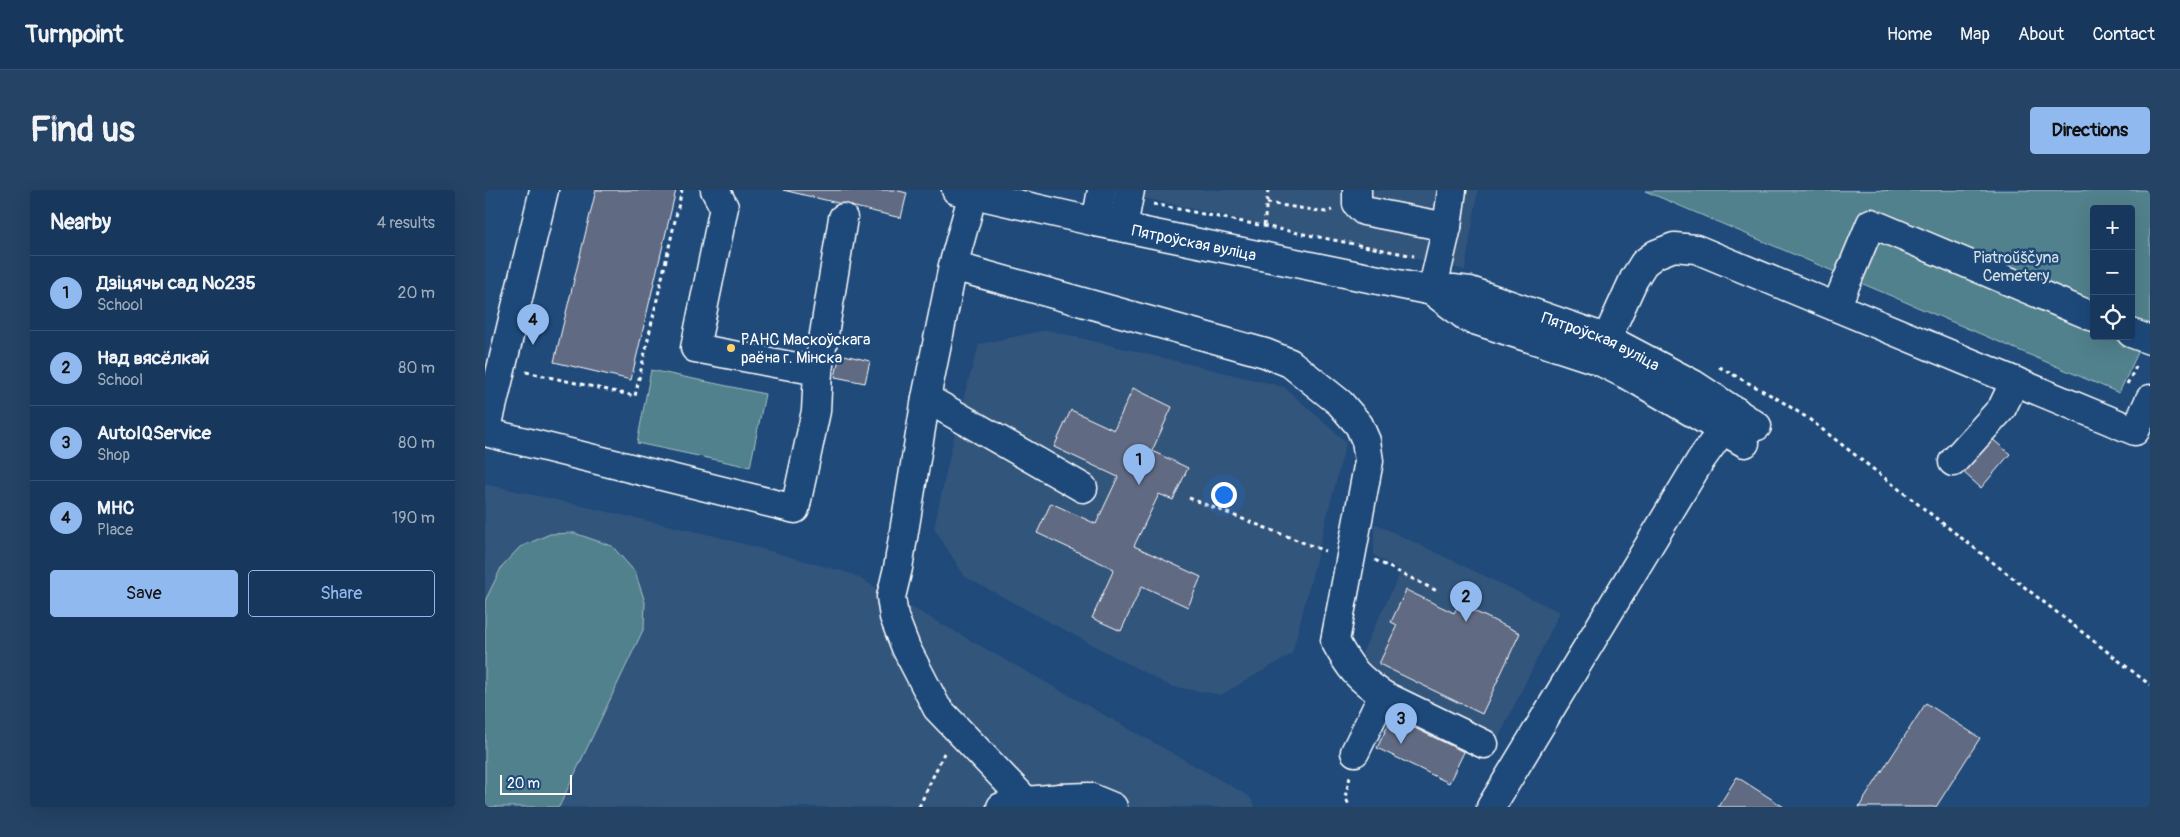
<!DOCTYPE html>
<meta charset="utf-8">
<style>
:root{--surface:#17385c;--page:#244365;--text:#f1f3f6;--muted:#9eacbb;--line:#365272;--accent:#90b9f0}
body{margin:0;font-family:Pangolin,sans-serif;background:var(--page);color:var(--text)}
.controls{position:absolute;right:15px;top:15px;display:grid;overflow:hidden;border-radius:5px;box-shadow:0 5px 20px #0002}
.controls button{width:45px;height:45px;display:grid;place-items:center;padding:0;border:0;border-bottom:1px solid var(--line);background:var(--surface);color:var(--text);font:25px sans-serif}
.scale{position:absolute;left:15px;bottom:12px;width:72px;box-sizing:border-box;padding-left:5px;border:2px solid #fff;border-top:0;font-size:14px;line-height:18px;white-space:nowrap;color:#fff;-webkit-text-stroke:4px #1f4a7a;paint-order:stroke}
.you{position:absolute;left:738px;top:304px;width:18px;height:18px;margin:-12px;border:4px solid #fff;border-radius:50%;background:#1a73e8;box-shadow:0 0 0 8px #1a73e833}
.badge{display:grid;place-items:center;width:32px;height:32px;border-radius:50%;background:var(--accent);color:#111;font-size:16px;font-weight:700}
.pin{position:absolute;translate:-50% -41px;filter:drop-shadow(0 1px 2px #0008)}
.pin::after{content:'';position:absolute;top:26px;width:18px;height:15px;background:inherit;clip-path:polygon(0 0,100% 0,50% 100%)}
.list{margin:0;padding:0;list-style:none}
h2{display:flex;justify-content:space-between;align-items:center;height:65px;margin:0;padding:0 20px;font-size:21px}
h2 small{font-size:16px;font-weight:400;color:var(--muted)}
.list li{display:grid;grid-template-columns:32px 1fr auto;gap:15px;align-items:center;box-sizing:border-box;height:75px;padding:0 20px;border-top:1px solid var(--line)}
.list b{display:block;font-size:19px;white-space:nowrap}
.list p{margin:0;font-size:16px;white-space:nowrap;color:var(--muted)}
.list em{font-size:16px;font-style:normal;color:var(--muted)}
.actions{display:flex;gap:10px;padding:15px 20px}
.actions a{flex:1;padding:11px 0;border:1px solid var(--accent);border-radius:5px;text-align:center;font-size:18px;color:var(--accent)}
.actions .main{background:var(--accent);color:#111}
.icon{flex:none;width:28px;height:28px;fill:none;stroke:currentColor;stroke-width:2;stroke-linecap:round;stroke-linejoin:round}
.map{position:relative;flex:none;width:1665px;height:617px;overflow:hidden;border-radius:5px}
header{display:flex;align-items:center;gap:30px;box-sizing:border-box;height:70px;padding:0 25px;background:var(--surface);border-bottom:1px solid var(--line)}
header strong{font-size:24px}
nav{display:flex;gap:28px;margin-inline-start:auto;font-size:18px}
.intro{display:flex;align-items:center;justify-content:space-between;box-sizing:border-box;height:120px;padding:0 30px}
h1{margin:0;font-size:35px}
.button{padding:12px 22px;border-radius:5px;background:var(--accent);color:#111;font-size:18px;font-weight:700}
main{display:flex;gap:30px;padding:0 30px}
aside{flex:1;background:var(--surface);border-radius:5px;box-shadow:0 5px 20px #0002}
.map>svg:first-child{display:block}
.built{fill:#33547c}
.green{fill:#51818c;stroke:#a8c0c6;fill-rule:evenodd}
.building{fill:#616a82;stroke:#fff}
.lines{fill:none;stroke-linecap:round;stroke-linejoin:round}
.minor-casing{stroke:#fff;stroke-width:31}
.path{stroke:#fff;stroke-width:3;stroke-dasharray:4 4;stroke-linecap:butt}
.minor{stroke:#1f4a7a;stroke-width:28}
.poi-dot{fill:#ffd166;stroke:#1f4a7a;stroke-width:2}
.labels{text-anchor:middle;stroke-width:5;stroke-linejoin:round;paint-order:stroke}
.street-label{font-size:16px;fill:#fff;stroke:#1f4a7a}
.park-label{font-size:16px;fill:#d4e0e2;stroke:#1f4a7a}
.poi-label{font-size:16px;fill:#fff;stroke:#1f4a7a;text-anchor:start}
</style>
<header>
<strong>Turnpoint</strong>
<nav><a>Home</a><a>Map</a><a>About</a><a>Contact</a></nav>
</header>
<div class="intro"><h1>Find us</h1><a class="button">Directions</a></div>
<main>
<aside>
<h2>Nearby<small>4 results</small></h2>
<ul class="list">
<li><span class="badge">1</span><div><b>Дзіцячы сад №235</b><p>School</p></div><em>20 m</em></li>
<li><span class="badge">2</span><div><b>Над вясёлкай</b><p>School</p></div><em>80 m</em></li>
<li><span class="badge">3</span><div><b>AutoIQService</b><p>Shop</p></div><em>80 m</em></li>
<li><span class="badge">4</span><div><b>МНС</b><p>Place</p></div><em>190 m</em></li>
</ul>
<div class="actions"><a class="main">Save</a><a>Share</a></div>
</aside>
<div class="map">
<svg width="1665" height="617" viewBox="0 0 1665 617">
<rect width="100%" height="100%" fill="#1f4a7a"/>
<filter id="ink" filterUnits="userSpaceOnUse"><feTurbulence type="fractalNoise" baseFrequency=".02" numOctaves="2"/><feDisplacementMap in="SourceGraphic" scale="10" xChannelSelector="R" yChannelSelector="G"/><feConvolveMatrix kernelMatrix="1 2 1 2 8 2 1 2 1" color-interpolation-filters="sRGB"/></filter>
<g filter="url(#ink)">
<path class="built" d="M623,0h370l-13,80z
M562,140l237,57 62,55 -54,212 -71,41 -51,-9 -205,-109 -31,-49 24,-111 21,-73z
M0,294l230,52 137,38 397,222 7,11h-771z
M889,333l186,89 -62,127 -119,-60 -14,-15 -3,-11 39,-82 -27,-16z"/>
<path class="green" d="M1665,0v137l-31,66 -474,-202zM1609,19h37v127h-37z
M166,180l114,24 -15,73 -113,-24z
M89,343l38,13 23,26 10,30 -1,26 -85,179h-74v-206l17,-35 18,-19 30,-13z"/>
<path class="building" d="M111,0h80l-45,190 -77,-18z
M298,0h112l12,3 -6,25z
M355,164l30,7 -5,22 -30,-6z
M648,198l39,19 -20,44 36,17 -15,32 -14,-6 -25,52 67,31 -13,30 -46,-21 -21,45 -29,-13 22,-49 -77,-36 14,-30 45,21 22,-47 -64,-30 17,-37 43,20z
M1505,247l20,17 -29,34 -20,-18z
M921,400l48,23 5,-9 61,29 -38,81 -103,-50 18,-39 -6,-3z
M1441,513l54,35 -44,69h-77z
M907,527l72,35 -15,31 -72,-35z
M1252,587l47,30h-66z"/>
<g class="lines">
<g class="minor-casing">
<g id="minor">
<path id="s1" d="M471,0l140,32 336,69 21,-2 17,2 138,48 85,45 64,42"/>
<path d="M489,0l-21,76 312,87 25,10 50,40 19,22 7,16 3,20 -34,180c15,28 22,36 48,54"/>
<path d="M872,0v14l7,7 83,16"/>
<path d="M611,32l6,-32"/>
<path d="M638,37l7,-37"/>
<path d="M468,76l-27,132 -28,170 -7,29 3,20 12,31 31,60 89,93 34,-3"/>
<path d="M947,101l36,27 129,42 36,18 112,65"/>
<path d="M947,101l15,-64 5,-37"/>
<path d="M1351,117l35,-84 223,94"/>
<path d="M1646,143l19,7"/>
<path d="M1112,170l37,-81 10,-16 12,-9 18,-7 22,2 439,182 15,-32"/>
<path d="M333,181l25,-153"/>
<path d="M441,208l157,90"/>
<path d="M0,242l310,77 21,-98 2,-40 -123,-23 29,-141 -9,-17"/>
<path d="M1,242l58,-242"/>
<path d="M1468,272l49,-54 13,-27"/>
<path d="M870,562l28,-57 101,49"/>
<path d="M516,617l25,-6"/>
<path d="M571,617l4,-9 29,-1 24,10"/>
<path d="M1006,617l209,-346 36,-50"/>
</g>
</g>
<path class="path" d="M782,13l59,9 6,-2
M668,14l261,52
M779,36l4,-36
M1234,177l59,32 31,20 341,266
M41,182l109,24 47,-206
M1642,194l11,-21
M704,308l136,53
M890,370l64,32
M865,587l-5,20 5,10
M434,617l25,-54"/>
<use href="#minor" class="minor"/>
</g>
</g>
<circle class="poi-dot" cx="246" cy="158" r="5"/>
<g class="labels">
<g class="street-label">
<text dy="6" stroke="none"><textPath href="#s1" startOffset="244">Пятроўская вуліца</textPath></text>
<text dy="6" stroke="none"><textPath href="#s1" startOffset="665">Пятроўская вуліца</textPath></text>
</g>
<g class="park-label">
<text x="1531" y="73">Piatroŭščyna<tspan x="1531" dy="18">Cemetery</tspan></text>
</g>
<g class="poi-label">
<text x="256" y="155">РАНС Маскоўскага<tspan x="256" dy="18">раёна г. Мінска</tspan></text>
</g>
</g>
</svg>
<div class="controls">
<button>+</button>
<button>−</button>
<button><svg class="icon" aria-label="locate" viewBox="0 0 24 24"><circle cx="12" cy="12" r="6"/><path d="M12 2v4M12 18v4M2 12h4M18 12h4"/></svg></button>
</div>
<div class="scale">20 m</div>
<div class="you"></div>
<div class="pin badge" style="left:654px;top:295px">1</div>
<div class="pin badge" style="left:981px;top:432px">2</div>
<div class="pin badge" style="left:916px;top:554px">3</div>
<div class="pin badge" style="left:48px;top:155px">4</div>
</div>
</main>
